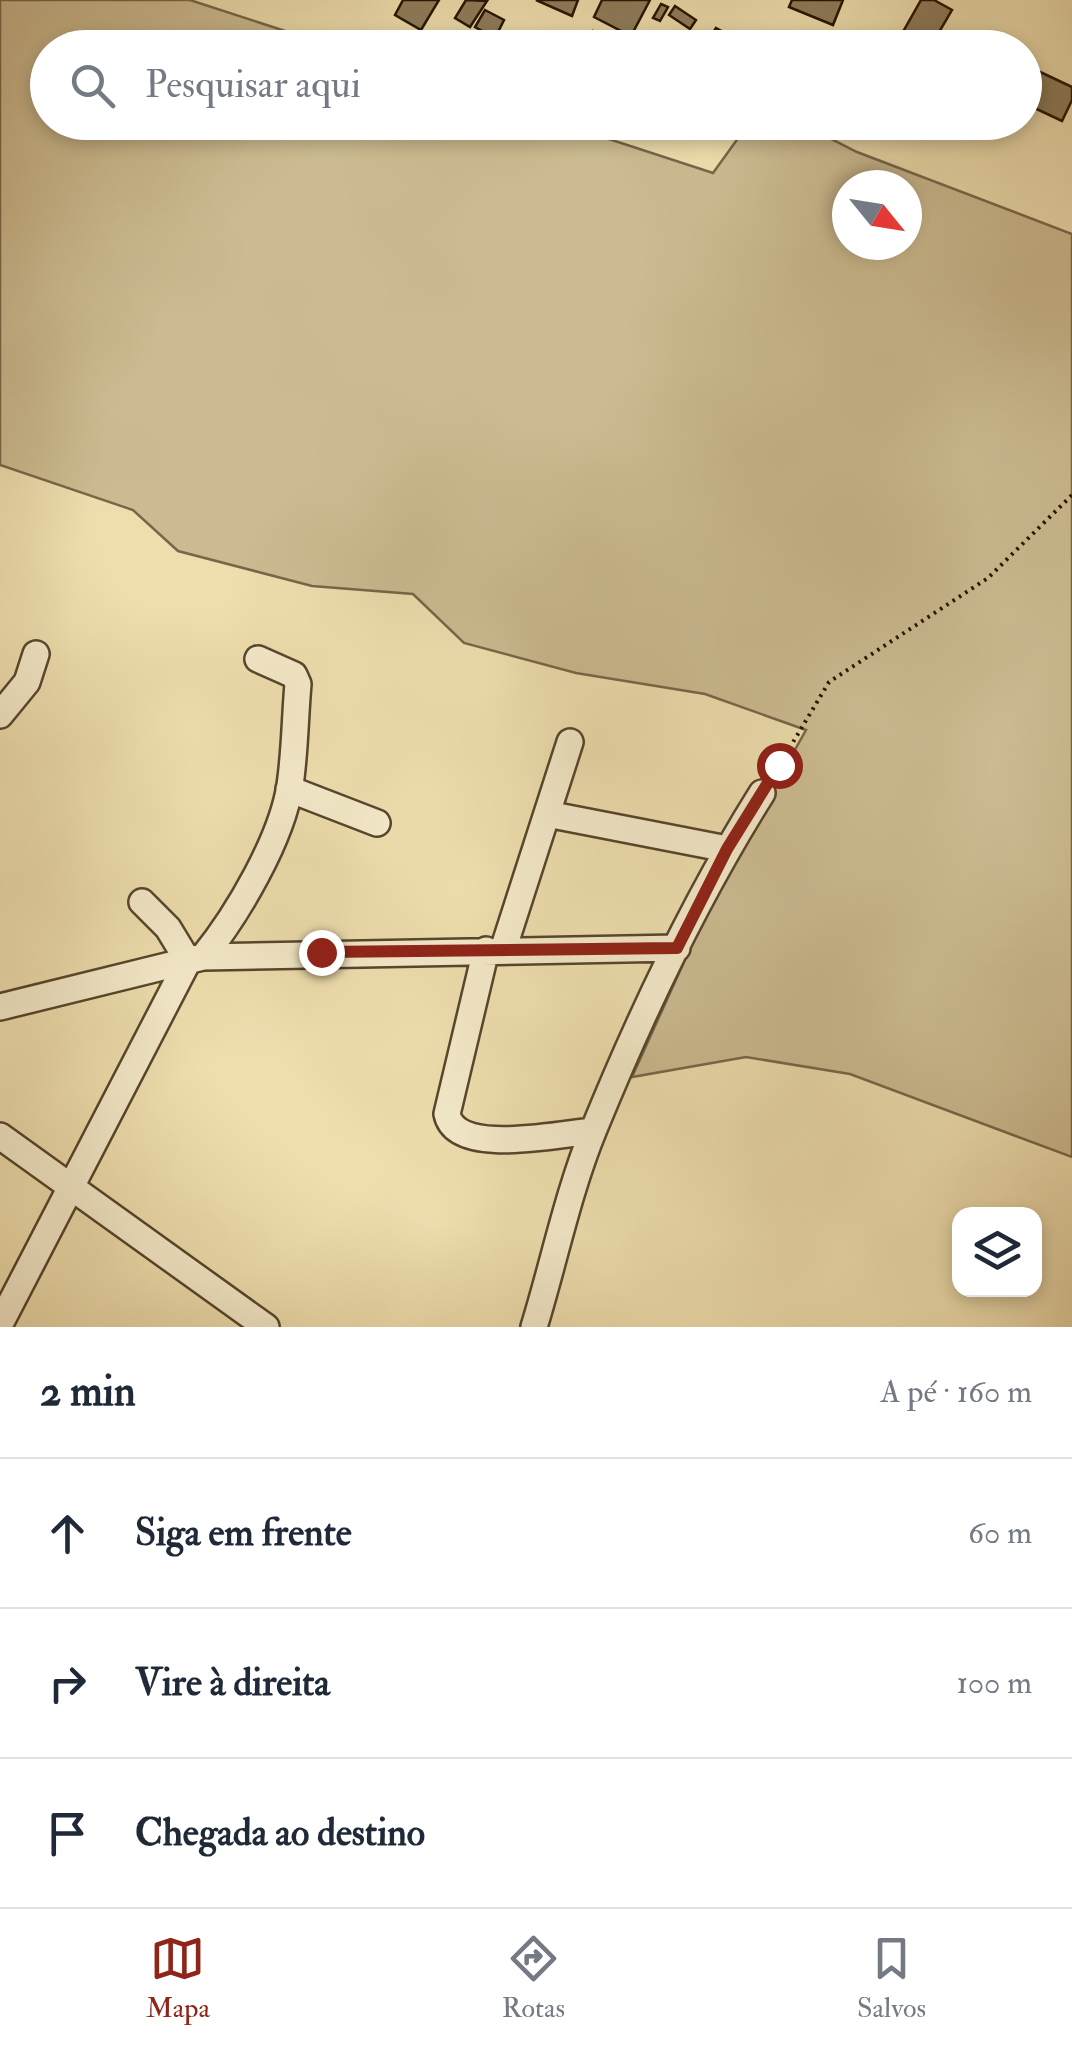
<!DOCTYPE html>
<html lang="pt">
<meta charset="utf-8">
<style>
:root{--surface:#fff;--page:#f2f2f3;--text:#1f2937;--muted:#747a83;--line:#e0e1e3;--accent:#8f2418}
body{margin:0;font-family:"IM FELL Double Pica",serif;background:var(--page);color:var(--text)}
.controls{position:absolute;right:30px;bottom:30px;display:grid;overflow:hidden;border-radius:20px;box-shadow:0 5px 15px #0003}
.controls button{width:90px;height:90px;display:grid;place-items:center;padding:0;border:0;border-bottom:2px solid var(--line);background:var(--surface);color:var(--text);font:50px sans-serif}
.compass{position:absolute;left:832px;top:170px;width:90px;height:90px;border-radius:50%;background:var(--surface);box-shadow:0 5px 15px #0003;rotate:120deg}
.stop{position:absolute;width:30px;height:30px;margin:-22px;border:8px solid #8f2418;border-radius:50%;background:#fff}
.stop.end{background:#8f2418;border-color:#fff;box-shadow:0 2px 10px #0008}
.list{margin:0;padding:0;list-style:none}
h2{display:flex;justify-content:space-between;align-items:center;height:130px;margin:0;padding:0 40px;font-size:42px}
h2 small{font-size:32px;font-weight:400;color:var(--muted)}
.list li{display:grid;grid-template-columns:65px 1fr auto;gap:30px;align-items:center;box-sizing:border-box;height:150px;padding:0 40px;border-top:2px solid var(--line)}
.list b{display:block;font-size:38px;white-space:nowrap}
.list em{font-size:32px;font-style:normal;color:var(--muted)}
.icon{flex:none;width:55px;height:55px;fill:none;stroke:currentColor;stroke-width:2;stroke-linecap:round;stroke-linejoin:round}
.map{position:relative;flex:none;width:1072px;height:1327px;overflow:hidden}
.search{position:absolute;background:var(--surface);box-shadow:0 5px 15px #0003;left:30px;right:30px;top:30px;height:110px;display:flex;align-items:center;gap:25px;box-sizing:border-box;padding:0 35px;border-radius:55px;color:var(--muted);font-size:38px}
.sheet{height:580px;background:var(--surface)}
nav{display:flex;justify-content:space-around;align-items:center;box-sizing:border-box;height:140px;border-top:2px solid var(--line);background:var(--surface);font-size:28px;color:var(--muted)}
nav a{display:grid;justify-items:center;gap:5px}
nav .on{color:var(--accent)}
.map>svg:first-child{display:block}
.green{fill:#ccbb91;stroke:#786649;stroke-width:2.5;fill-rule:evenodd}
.building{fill:#8e7c5b;stroke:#251201;stroke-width:2.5}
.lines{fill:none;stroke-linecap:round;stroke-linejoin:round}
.minor-casing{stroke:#57452c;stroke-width:30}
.path{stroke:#251201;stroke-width:4;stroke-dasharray:2.5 5;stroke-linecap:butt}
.minor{stroke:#f4eaca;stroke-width:25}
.route{stroke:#8f2418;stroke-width:12}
</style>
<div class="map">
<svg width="1072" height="1327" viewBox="0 0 1072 1327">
<rect width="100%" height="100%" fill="#eedeae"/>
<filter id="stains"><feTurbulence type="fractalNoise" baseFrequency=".002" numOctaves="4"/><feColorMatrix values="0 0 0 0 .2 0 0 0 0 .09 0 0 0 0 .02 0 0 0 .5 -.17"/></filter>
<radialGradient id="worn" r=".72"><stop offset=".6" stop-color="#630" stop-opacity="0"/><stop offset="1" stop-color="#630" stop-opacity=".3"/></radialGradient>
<path class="green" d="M0,0h190l144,47 -286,1v74l512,1 153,50 36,-50h51l57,29 215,82v923l-222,-83 -104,-17 -114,20 85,-188 89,-159 -101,-36 -129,-21 -112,-30 -51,-49 -101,-8 -134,-35 -45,-41 -133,-45zM847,185h60v60h-60z"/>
<path class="building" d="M403,0h36l-18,30 -26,-15z
M466,0l21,1 -17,26 -15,-9z
M536,0h42l-6,16z
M602,0h48l-19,36 -37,-19z
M792,0h51l-10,25 -44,-18z
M921,0h13l18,10 -21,36 -27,-16z
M661,4l7,3 -8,14 -7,-3z
M675,6l21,14 -6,9 -21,-14z
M485,10l19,10 -9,18 -20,-11z
M716,28l19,10 -5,10 -21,-9z
M593,31l29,17h-38z
M529,32l25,14 -1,2h-33z
M1036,70l36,17v13l-10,21 -38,-18z"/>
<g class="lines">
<g class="minor-casing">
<path id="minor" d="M0,715l27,-33 9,-28
M289,789l88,34
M547,814l180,35
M486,950l-39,164c9,43 112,20 146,17
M503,950l67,-208
M203,957c34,-42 79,-118 87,-172 5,-33 5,-68 8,-101l-4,-9 -36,-16
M0,1007l203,-50 474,-9
M0,1136l266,191
M0,1324l188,-363 -20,-33 -26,-26
M534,1327c20,-65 34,-135 60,-198 47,-115 102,-231 168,-336"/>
</g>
<path class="path" d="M774,774l55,-92 159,-104 84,-83"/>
<use href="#minor" class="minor"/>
</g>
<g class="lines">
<path class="route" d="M321,952l356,-4 50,-99 52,-84"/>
</g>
<rect width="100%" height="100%" filter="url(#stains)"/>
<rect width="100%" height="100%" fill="url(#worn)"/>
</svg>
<div class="controls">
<button><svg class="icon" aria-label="layers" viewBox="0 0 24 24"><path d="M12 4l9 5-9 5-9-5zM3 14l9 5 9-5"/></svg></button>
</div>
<svg class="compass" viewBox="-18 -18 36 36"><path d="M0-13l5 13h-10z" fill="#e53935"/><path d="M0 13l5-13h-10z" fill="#747a83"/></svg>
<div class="stop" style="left:779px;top:765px"></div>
<div class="stop end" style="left:321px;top:952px"></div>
<div class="search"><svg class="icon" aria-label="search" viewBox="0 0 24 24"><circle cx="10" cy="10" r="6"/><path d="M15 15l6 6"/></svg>Pesquisar aqui</div>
</div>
<section class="sheet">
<h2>2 min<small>A pé · 160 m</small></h2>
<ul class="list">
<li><svg class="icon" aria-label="ahead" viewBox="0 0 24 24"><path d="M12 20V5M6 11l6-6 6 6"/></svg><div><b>Siga em frente</b></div><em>60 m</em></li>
<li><svg class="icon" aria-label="right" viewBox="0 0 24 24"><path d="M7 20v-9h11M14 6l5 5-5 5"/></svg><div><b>Vire à direita</b></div><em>100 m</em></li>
<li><svg class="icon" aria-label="arrive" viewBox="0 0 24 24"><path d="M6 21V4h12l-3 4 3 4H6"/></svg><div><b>Chegada ao destino</b></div></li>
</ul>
</section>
<nav>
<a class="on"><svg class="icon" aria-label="map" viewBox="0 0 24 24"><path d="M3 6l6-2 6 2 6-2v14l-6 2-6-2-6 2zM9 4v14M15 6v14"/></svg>Mapa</a>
<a><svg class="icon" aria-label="directions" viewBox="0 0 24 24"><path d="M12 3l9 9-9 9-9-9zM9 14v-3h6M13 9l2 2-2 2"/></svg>Rotas</a>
<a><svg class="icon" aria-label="saved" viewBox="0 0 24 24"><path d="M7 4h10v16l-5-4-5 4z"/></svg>Salvos</a>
</nav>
